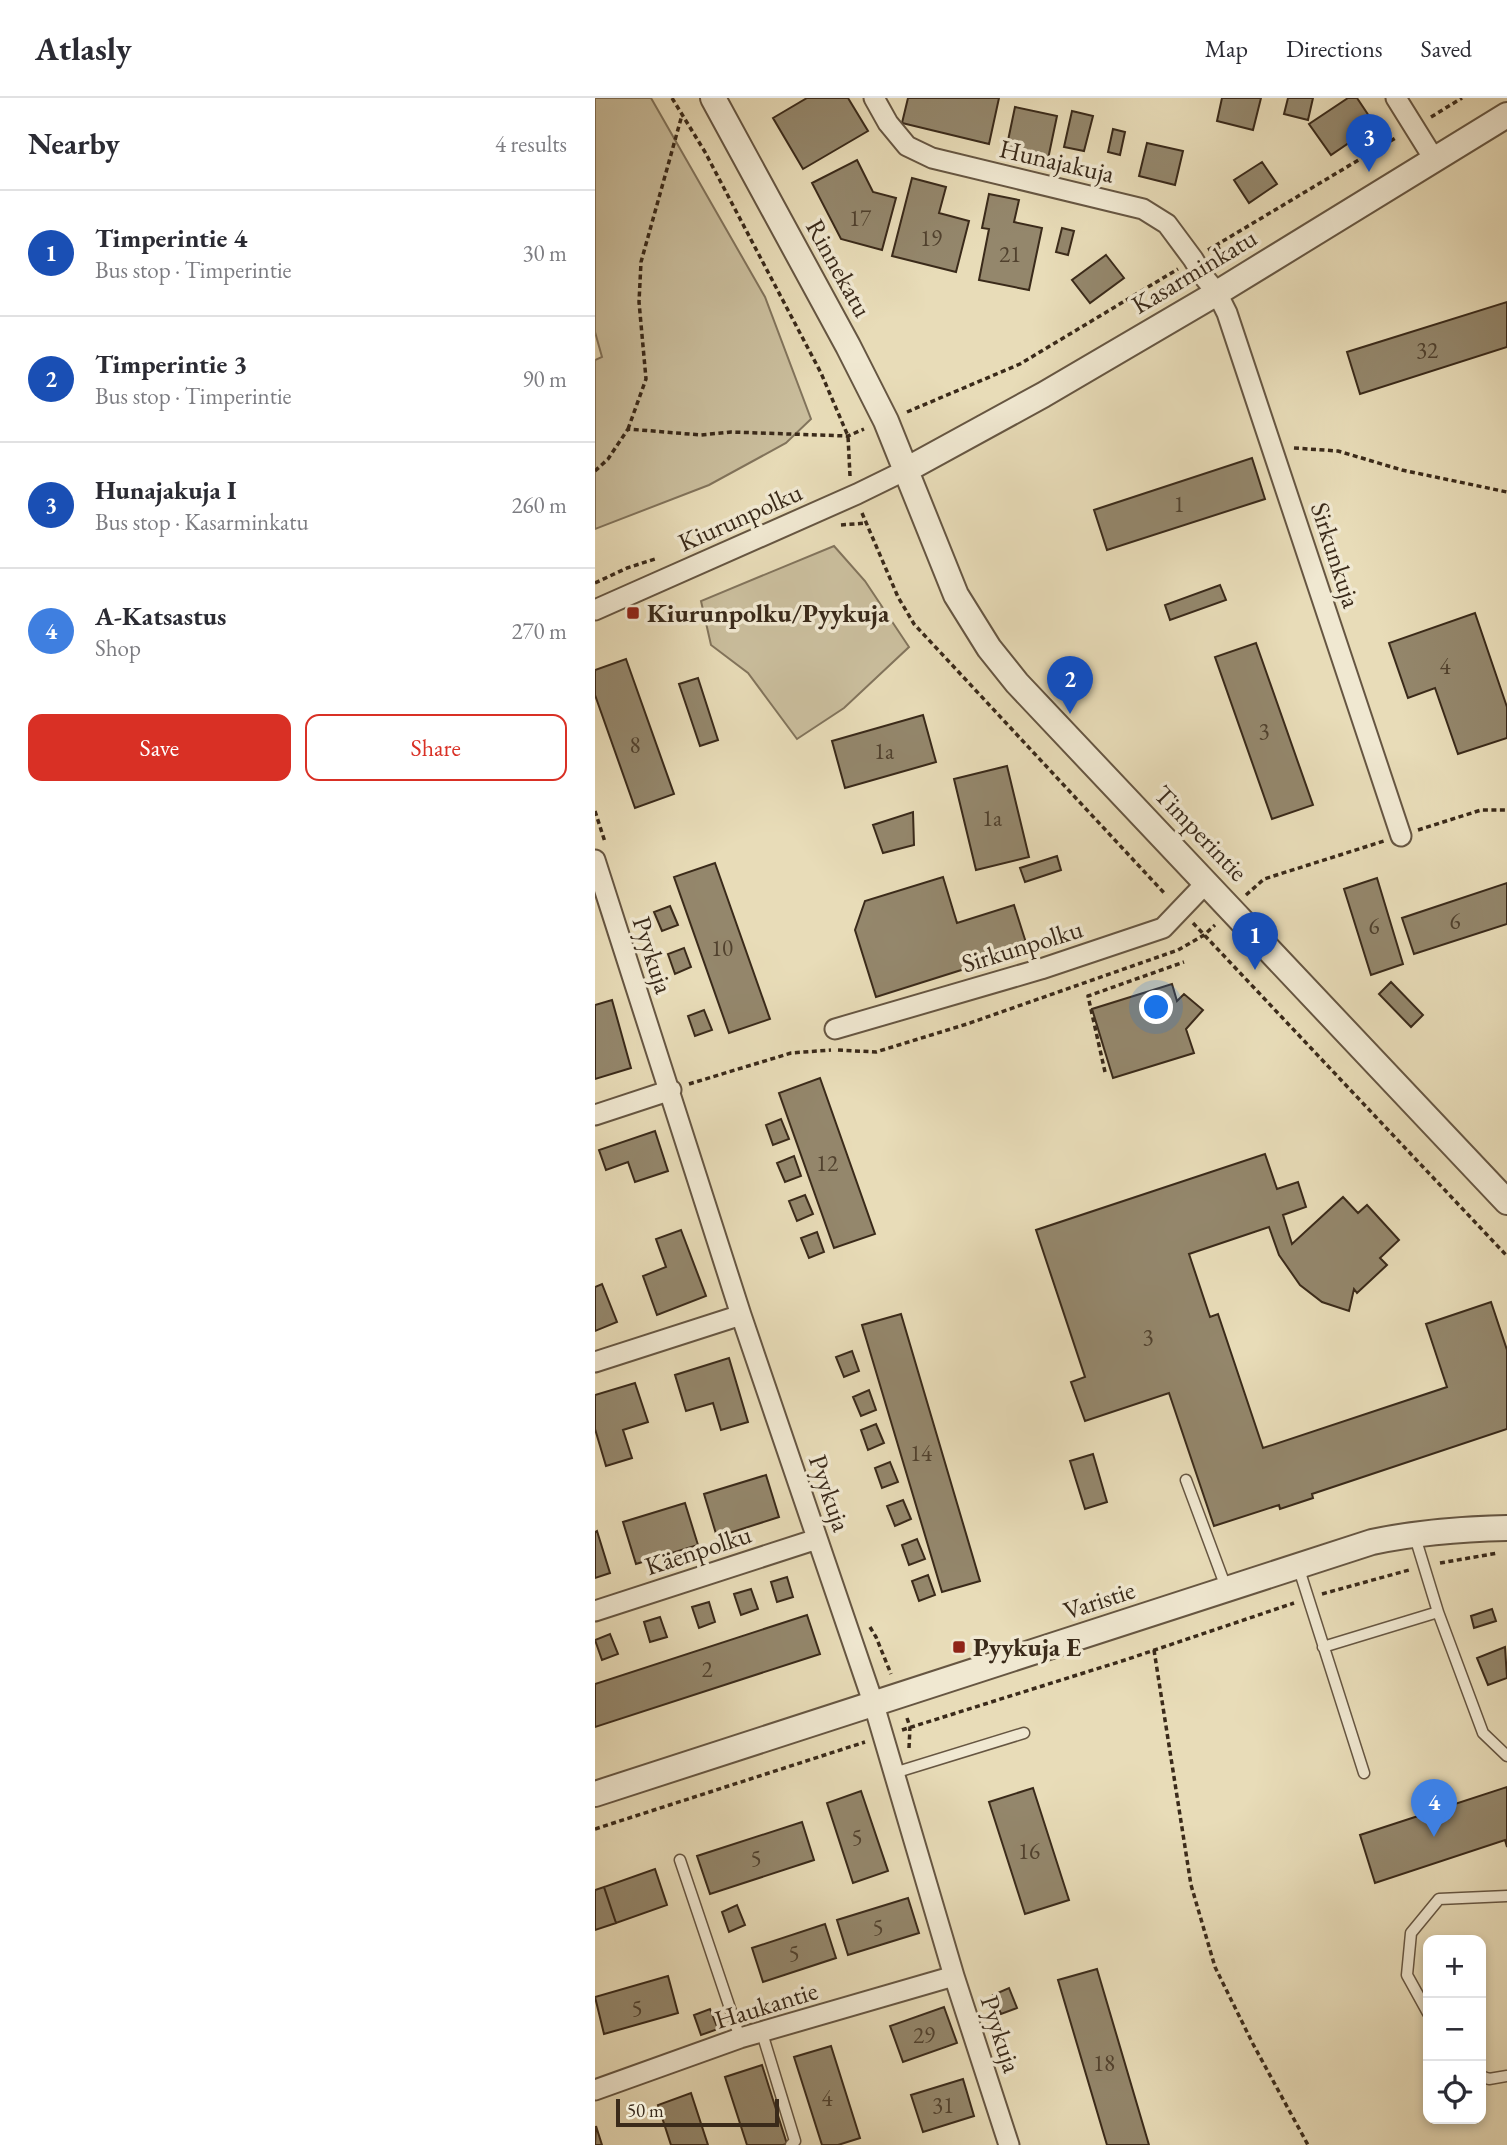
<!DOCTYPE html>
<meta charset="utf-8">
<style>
:root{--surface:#fff;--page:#f7f7f7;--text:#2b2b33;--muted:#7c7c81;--line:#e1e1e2;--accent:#d93025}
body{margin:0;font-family:"EB Garamond",serif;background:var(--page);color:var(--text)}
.controls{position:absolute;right:21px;bottom:21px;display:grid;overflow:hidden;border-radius:14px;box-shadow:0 4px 10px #0003}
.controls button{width:63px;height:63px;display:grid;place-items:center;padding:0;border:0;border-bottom:2px solid var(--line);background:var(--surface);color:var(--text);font:35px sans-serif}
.scale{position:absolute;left:21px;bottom:18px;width:163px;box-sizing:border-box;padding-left:7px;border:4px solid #3a2a1a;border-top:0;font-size:19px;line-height:24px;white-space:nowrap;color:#3a2a1a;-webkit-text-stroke:5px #f0e8d1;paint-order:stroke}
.you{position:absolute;left:562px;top:910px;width:24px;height:24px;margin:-18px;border:5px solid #fff;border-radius:50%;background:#1a73e8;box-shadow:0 0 0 10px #1a73e833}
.badge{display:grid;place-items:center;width:46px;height:46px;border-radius:50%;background:var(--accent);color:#fff;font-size:23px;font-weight:700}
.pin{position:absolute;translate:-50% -58px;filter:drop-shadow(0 2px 4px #0008)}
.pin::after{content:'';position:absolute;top:37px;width:24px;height:21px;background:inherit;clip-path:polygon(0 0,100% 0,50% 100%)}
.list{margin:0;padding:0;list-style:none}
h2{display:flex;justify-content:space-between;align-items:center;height:91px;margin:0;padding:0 28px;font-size:30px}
h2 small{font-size:23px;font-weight:400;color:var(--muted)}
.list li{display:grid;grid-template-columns:46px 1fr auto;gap:21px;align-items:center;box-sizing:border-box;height:126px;padding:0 28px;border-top:2px solid var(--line)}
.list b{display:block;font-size:26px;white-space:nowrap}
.list p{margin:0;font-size:23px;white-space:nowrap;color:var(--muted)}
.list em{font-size:23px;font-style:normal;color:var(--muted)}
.actions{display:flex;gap:14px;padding:21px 28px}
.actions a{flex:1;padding:16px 0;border:2px solid var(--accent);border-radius:14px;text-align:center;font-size:24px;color:var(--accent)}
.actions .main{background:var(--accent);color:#fff}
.icon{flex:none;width:38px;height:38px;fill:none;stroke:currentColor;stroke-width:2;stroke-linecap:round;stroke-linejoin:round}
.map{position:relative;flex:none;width:912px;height:2047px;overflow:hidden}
header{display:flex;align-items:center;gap:42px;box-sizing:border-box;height:98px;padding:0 35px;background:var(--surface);border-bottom:2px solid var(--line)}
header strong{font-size:33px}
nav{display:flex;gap:38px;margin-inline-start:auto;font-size:24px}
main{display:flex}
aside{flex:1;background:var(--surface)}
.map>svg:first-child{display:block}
.green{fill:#cabe9d;stroke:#82745c;stroke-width:2}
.building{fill:#94876c;stroke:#3a2a1a;stroke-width:2}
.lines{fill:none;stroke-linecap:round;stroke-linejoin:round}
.service-casing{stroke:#665642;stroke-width:13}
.minor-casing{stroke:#665642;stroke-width:23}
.tertiary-casing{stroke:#665642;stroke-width:28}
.path{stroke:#3a2a1a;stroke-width:3.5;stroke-dasharray:5 3.5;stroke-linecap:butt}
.service{stroke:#f0e8d1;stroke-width:10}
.minor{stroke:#f0e8d1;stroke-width:19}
.tertiary{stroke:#f0e8d1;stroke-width:24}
.poi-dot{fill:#8f2418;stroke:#f0e8d1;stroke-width:2.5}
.labels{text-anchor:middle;stroke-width:7;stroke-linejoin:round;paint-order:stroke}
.number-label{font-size:23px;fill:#50412e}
.street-label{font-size:26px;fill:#3a2a1a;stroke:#f0e8d1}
.poi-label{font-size:26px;font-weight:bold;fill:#3a2a1a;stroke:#f0e8d1;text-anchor:start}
</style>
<header>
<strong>Atlasly</strong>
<nav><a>Map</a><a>Directions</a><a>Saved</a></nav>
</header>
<main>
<aside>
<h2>Nearby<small>4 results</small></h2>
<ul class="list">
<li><span class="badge" style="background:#1a4fb4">1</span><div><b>Timperintie 4</b><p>Bus stop · Timperintie</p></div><em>30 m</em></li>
<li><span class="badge" style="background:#1a4fb4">2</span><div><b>Timperintie 3</b><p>Bus stop · Timperintie</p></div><em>90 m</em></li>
<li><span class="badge" style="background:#1a4fb4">3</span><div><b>Hunajakuja I</b><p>Bus stop · Kasarminkatu</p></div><em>260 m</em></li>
<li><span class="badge" style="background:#3f7fe0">4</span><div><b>A-Katsastus</b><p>Shop</p></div><em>270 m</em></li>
</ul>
<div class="actions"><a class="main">Save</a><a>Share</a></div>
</aside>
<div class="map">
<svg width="912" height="2047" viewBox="0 0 912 2047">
<rect width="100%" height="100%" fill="#e8dcb8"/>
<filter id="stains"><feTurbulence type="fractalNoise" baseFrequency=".00286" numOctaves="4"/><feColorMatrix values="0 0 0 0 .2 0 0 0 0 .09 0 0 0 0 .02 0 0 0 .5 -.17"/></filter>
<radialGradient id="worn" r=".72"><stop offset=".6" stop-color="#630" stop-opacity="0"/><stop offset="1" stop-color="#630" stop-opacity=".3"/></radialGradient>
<path class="green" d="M0,0h56l114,199 46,122 -25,24 -77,42 -114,44v-169l7,-3 -7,-25z
M239,448l31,35 44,66 -65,61 -47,31 -49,-66 -37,-28 -10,-44z"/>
<path class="building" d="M212,0h41l20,33 -65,38 -30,-51z
M313,0h91l-10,46 -87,-21z
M627,0h39l-8,32 -36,-9z
M693,0h25l-5,22 -24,-6z
M753,0h9l18,27 -44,30 -22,-31z
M420,9l42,9 -9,43 -42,-9z
M477,13l21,5 -9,35 -20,-4z
M518,31l12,3 -5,23 -12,-3z
M552,45l36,8 -8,34 -36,-9z
M262,62l16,32 23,6 -14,52 -41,-11 -29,-56z
M667,64l15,22 -28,19 -15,-23z
M317,80l34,9 -7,26 30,8 -13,51 -64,-16z
M394,96l30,6 -5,22 28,6 -13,62 -50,-10 10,-51 -7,-1z
M467,130l12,3 -6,24 -12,-3z
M511,157l18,23 -34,25 -18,-23z
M912,204v45l-147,47 -13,-42z
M657,360l13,41 -158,51 -13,-40z
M625,487l6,15 -56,20 -5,-15z
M880,515l32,94v31l-49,16 -23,-66 -27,10 -19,-55z
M661,545l57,162 -41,14 -57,-162z
M31,561l48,135 -39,14 -40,-113v-25z
M103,580l20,62 -18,6 -21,-62z
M328,617l13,47 -91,26 -13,-47z
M412,668l22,91 -53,13 -22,-91z
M318,714l1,33 -31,8 -10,-28z
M462,758l4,14 -36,12 -5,-14z
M120,765l55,156 -41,14 -55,-156z
M348,779l14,46 57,-18 14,44 -152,48 -21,-67 10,-29z
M782,780l26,86 -32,11 -27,-86z
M912,785v41l-93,30 -12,-36z
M75,808l8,19 -16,6 -8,-19z
M89,850l7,19 -16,7 -7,-20z
M796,884l32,33 -12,12 -32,-33z
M577,886l5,17 7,-7 19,16 -17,19 8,24 -81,25 -21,-69z
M17,902l19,68 -36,11v-74z
M109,912l8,20 -17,6 -7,-20z
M225,980l55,156 -41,14 -55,-155z
M186,1021l8,20 -16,6 -7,-20z
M60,1033l13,40 -33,11 -7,-20 -22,8 -7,-20z
M670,1056l12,35 21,-7 8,25 -23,8 9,29 51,-47 15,16 9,-8 32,35 -19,18 7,7 -30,28 -3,-4 -5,22 -27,-9 -22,-17 -21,-30 -10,-28 -80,27 21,63 8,-3 45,134 184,-61 -21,-63 65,-22 16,48v79l-195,65 1,4 -33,11 -1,-4 -65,21 -45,-133 -84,28 -14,-39 14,-5 -49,-147z
M199,1058l7,20 -16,6 -8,-19z
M210,1097l8,19 -16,7 -8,-20z
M86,1132l25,66 -49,19 -14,-39 23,-9 -10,-28z
M222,1134l7,20 -15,6 -8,-20z
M7,1186l15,38 -22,9v-44z
M306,1216l79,267 -38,11 -80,-267z
M257,1253l7,20 -15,6 -8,-20z
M134,1260l19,64 -27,8 -8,-27 -27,8 -11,-36z
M40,1285l13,39 -25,8 9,28 -26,8 -11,-37v-34z
M274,1292l7,20 -15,6 -8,-19z
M281,1326l8,19 -16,7 -7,-20z
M498,1356l14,48 -22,7 -15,-48z
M295,1364l8,20 -16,6 -7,-20z
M171,1377l13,42 -62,20 -13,-43z
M308,1402l8,19 -16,7 -8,-20z
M90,1405l13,42 -62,19 -13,-42z
M2,1433l13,42 -15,5v-46z
M322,1441l8,20 -16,6 -7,-20z
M333,1477l7,20 -16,6 -7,-20z
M192,1479l6,20 -16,5 -6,-20z
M156,1491l7,20 -17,6 -7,-21z
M114,1504l6,20 -16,6 -7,-21z
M897,1511l4,12 -22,7 -3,-12z
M212,1517l13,39 -225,73v-43z
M65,1519l7,20 -17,5 -6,-20z
M15,1536l8,20 -16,6 -7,-20z
M910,1549l2,31 -19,7 -11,-27z
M912,1689v60l-2,-7 -130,43 -15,-48z
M438,1690l36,112 -44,14 -36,-112z
M266,1693l27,80 -35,12 -26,-80z
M207,1724l12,38 -104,34 -13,-38z
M60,1771l12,36 -51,18 -12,-36z
M9,1789l12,36 -21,7v-40z
M313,1800l11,35 -71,22 -11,-35z
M142,1807l8,20 -16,7 -7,-20z
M230,1826l11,34 -73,24 -11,-34z
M502,1871l52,176h-42l-49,-165z
M73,1878l10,37 -74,21 -9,-37z
M414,1890l8,20 -16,6 -8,-19z
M349,1909l13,36 -54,19 -13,-36z
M115,1911l8,20 -17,6 -7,-20z
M236,1948l29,92 -22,7h-16l-28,-88z
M167,1967l25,79 -4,1h-36l-22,-68z
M368,1981l11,37 -51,16 -12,-37z
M96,1995l17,52h-37l-13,-40z
M1,2028l6,19h-7z"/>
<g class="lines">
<g class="service-casing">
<path id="service" d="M591,1382l41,110
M820,1439l23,75 45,121 24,23
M703,1468l66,207
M728,1549l115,-35
M299,1675l130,-40
M85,1762l60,178
M833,1915l-21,-38 4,-42 28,-34 68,-3
M167,1935l33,108 -4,4
M886,1978l8,3 18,-3"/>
</g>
<g class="minor-casing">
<path id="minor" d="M279,0l14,25 19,23 25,12 211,51 24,15 26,35 11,18 13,16 10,20 174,523
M801,0l38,61
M0,512l262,-116 49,-24
M0,762l146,455 133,390 80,271 55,169
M240,931l206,-60 122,-41 43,-45
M0,1017l76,-25
M0,1264l146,-47
M0,1513l222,-72
M0,1992l145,-52 214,-62"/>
</g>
<g class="tertiary-casing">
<path id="tertiary" d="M118,0l135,248 38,75 70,174 33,53 28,35 490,519
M311,372l137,-75 174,-102 290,-178
M0,1696l777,-252c47,-10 88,-13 135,-14"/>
</g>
<path class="path" d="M77,0l33,54 116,221 27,63 2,40
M836,19l31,-19
M622,147l9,17
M613,152l189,-113
M312,314l113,-48 158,-95
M33,331l18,-50 -7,-77 2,-40 41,-147
M699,350l44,3 64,19 105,22
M0,373l13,-12 20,-30 73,6 30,-3 117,4 16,-7
M267,415l36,84 16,27 252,271
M246,427l25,-2
M0,485l32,-15 28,-9
M0,713l10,31
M823,732l63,-20h26
M651,797l18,-16 120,-38
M598,825l314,333
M243,952l38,2 91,-28 211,-74 26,-15 11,-10
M510,974l-17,-76 96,-34
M94,986l102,-31 40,-3
M845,1465l58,-10
M727,1496l87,-24
M275,1529l6,10 15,37
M559,1552l37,235 24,82 38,77 55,101
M312,1620l3,9 -1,21
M307,1632l223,-70 169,-57
M0,1731l270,-87"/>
<use href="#service" class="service"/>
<use href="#minor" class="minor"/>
<use href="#tertiary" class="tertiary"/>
</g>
<g class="poi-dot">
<rect x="31" y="508" width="14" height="14" rx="3.5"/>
<rect x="357" y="1542" width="14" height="14" rx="3.5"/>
</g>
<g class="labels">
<g class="number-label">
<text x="265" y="128">17</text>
<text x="336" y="148">19</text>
<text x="415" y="164">21</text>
<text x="832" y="260">32</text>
<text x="584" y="414">1</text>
<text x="850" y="576">4</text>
<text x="669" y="641">3</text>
<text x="40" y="655">8</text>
<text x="289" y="661">1a</text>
<text x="397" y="728">1a</text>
<text x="860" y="831">6</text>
<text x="779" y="836">6</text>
<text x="127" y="858">10</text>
<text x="232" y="1073">12</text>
<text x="553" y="1247">3</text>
<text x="326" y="1363">14</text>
<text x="112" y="1579">2</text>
<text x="262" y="1747">5</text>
<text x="434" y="1761">16</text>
<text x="161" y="1768">5</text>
<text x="283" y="1837">5</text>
<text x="199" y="1863">5</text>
<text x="42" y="1918">5</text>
<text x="329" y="1945">29</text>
<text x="509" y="1973">18</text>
<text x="232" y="2008">4</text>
<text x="348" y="2015">31</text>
</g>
<g class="street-label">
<text transform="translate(462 63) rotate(13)" y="9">Hunajakuja</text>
<text transform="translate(244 170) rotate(61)" y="9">Rinnekatu</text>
<text transform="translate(599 173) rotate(-31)" y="9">Kasarminkatu</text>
<text transform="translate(145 419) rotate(-24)" y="9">Kiurunpolku</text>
<text transform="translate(741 457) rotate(72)" y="9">Sirkunkuja</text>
<text transform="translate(606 735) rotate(46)" y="9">Timperintie</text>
<text transform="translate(427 848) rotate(-17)" y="9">Sirkunpolku</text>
<text transform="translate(58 857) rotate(72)" y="9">Pyykuja</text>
<text transform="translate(235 1395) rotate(71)" y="9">Pyykuja</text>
<text transform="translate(103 1452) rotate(-18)" y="9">Käenpolku</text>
<text transform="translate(504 1502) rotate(-18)" y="9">Varistie</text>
<text transform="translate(171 1907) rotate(-17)" y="9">Haukantie</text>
<text transform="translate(406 1936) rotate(72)" y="9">Pyykuja</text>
</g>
<g class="poi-label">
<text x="52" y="524">Kiurunpolku/Pyykuja</text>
<text x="378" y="1558">Pyykuja E</text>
</g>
</g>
<rect width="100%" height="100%" filter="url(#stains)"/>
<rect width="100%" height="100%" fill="url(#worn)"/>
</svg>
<div class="controls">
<button>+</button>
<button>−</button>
<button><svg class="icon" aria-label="locate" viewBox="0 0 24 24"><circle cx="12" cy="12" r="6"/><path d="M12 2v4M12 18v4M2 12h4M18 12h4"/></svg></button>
</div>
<div class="scale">50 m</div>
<div class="you"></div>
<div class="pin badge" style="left:660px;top:872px;background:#1a4fb4">1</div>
<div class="pin badge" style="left:475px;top:616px;background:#1a4fb4">2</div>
<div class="pin badge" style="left:774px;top:74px;background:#1a4fb4">3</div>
<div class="pin badge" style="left:839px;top:1739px;background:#3f7fe0">4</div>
</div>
</main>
